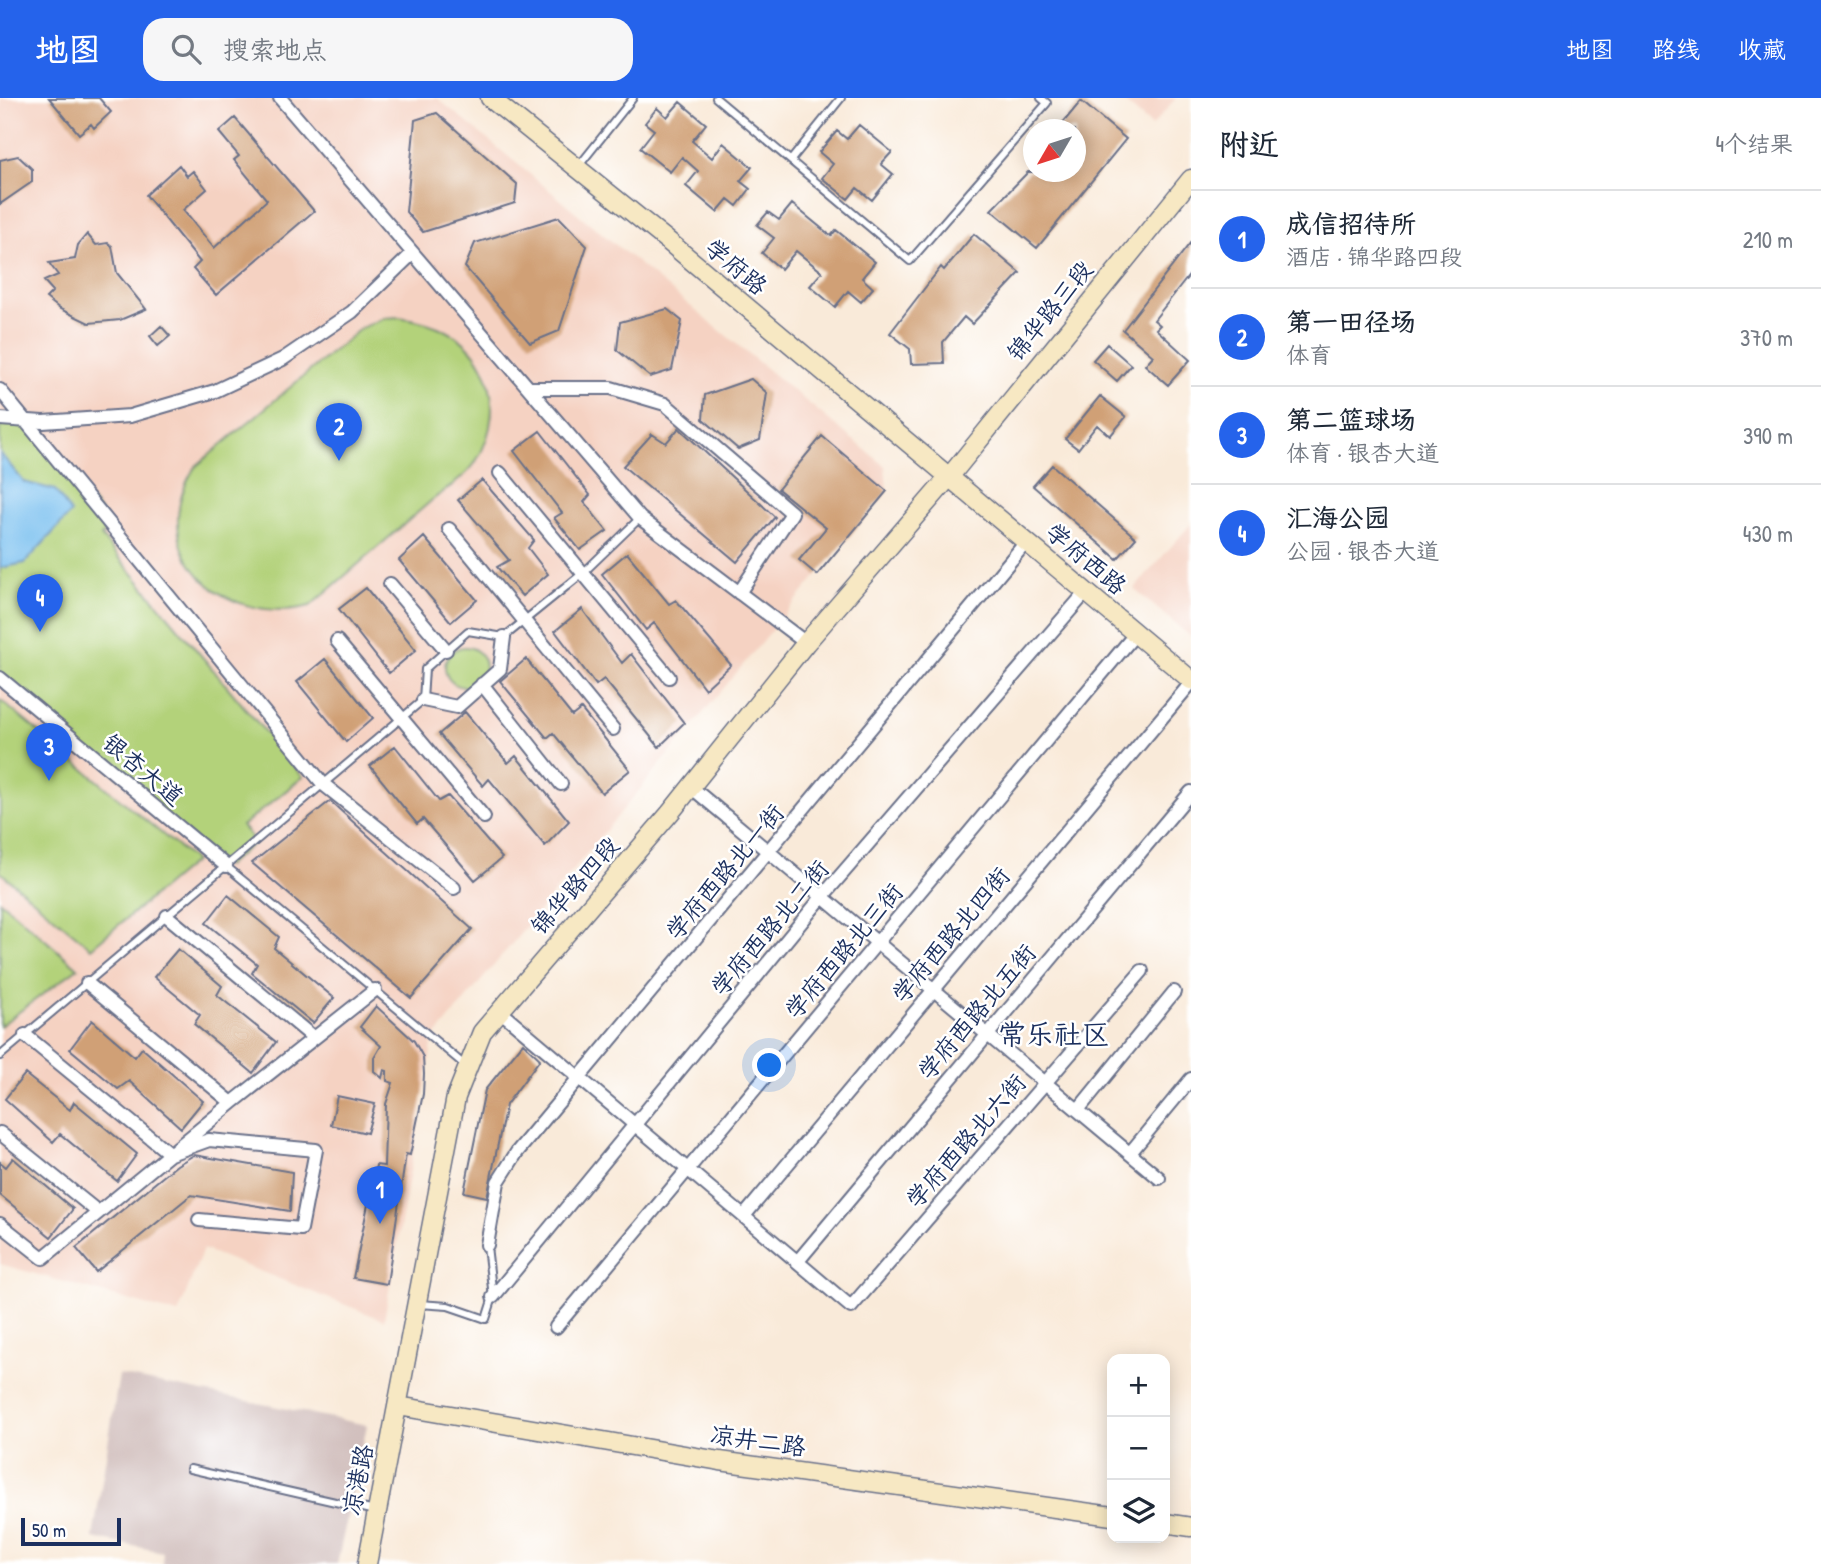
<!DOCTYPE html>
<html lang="zh">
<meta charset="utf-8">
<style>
:root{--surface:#fff;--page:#f6f6f7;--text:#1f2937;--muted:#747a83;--line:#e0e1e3;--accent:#2563eb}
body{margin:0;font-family:"Patrick Hand","LXGW WenKai TC",sans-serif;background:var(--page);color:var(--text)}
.controls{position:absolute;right:21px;bottom:21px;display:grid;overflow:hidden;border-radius:14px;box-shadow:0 4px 18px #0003}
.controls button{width:63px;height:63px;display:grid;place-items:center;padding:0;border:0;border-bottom:2px solid var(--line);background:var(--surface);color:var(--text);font:35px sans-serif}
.compass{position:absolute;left:1023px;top:21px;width:63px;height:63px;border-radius:50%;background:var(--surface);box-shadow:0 4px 18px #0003;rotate:231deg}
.scale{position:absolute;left:21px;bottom:18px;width:100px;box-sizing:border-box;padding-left:7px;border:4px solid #1b2f5e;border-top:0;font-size:19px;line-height:24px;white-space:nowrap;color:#1b2f5e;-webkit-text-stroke:5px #fff;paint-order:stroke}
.you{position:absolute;left:770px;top:968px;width:24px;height:24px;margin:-18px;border:5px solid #fff;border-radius:50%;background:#1a73e8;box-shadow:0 0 0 10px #1a73e833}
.badge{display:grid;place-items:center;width:46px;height:46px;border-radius:50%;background:var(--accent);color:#fff;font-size:23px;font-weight:700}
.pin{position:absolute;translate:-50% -58px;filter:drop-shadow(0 2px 4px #0008)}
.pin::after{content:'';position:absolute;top:37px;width:24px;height:21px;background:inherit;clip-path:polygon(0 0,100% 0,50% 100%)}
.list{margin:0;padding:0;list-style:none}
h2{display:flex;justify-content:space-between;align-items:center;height:91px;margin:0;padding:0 28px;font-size:30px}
h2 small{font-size:23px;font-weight:400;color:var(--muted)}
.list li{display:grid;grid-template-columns:46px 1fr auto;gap:21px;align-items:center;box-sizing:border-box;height:98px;padding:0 28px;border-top:2px solid var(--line)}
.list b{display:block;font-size:26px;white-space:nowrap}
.list p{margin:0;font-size:23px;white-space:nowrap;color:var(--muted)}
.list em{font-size:23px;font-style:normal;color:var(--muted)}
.icon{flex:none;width:38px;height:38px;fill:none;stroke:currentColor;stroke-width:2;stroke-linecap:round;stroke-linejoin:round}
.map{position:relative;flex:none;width:1191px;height:1466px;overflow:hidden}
header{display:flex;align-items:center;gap:42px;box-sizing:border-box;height:98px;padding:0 35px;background:var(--accent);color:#fff}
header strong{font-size:33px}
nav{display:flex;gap:38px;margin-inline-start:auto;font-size:24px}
.search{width:490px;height:63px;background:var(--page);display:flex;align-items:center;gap:18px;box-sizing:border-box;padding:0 24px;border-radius:21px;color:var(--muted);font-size:26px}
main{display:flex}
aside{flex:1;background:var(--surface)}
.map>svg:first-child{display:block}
.built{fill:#f5d2c2}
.industrial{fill:#d1bfbd}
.green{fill:#b3d27a;stroke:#67806c;stroke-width:2}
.water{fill:#78bfef;stroke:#4a77a6;stroke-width:2}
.building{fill:#d0a076}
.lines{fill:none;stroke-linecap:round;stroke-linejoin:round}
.lane-casing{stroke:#697089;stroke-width:10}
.street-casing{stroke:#697089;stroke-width:16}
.secondary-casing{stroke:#697089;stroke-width:21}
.lane{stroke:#fff;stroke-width:6}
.street{stroke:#fff;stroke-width:12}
.secondary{stroke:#f7e8c3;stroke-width:18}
.labels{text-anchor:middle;stroke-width:5;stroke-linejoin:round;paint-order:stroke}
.street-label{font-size:24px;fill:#1b2f5e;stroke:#fff}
.quarter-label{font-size:28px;fill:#1b2f5e;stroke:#fff}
</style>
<header>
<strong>地图</strong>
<div class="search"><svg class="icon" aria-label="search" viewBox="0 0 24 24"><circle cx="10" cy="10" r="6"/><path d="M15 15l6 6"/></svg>搜索地点</div>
<nav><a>地图</a><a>路线</a><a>收藏</a></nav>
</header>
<main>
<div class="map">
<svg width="1191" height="1466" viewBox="0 0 1191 1466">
<rect width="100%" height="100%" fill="#fff"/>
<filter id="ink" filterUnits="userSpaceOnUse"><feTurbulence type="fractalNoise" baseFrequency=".0143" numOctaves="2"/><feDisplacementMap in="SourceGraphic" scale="14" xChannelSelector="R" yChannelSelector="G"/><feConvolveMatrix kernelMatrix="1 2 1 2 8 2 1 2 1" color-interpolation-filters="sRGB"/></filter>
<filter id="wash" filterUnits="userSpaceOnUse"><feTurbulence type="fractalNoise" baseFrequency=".00686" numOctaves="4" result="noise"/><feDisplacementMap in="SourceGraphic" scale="28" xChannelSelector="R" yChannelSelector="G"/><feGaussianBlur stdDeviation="1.57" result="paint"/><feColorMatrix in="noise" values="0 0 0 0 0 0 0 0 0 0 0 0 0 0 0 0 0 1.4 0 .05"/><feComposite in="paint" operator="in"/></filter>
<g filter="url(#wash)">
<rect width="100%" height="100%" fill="#f9ead9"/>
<path class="built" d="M0,0h437l448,368 2,25 -454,548 -49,281 -181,-71 -25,65 -178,-50z
M1120,0h56l-24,28z
M1191,426v113l-57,-48z"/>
<path class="industrial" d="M119,1277l248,50 -30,139h-175l1,-12 -70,-14z"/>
<path class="green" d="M399,219c34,5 66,16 83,49 16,31 12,68 -7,97 -9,14 -30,27 -44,38 -40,35 -81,70 -121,105 -88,22 -168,-55 -115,-139l166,-139 23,-10z
M0,321l26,2 86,105 -11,10 202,241 -61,49 13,16 -29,24 -226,-188z
M445 569a20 20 0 1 1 40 0a20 20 0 1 1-40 0Z
M0,602l195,161 -104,87 -91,-76z
M0,803l78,67 -78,58z"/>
<path class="water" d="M0,355l24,29 31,8 16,23 -46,50 -25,5z"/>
<g id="blocks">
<path class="building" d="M49,0h50l12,14 -17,16 -3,-4 -12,10z
M1081,3l45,38 -89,109 -46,-38 37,-38h47v-42h-18z
M680,4l26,22 -14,17 20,17 11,-15 29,24 -12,14 10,8 -13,17 -9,-7 -11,13 -31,-26 12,-15 -16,-14 -12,15 -30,-24 14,-18 -9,-7 12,-15 10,9z
M437,15l80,71 -2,19 -92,29 -17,-20 9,-92z
M235,20l79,93 -98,84 -23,-26 7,-7 -54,-67 33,-30 8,11 6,-5 14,18 -24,21 31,38 53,-48 -33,-40 5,-4 -20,-24z
M859,27l33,27 -11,12 12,10 -21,26 -15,-12 -9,11 -26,-21 11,-14 -14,-12 18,-21 10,8z
M18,58l14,13v13l-32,22v-44z
M792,106l39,32 5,-6 39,32 -13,16 11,10 -12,14 -13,-11 -13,16 -25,-21 12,-14 -26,-21 -15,18 -19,-16 12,-15 -17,-13 11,-13 11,8z
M559,119l28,29 -28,85 -29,12 -65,-76 10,-24z
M87,136l9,11 12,-2 4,3 5,27 29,36 -26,11 -31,3 -29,-14 -14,-11 7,-7 -9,-10 14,-6 -9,-12 26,-4 3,-14z
M974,136l46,39 -48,51 -8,-7 -21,25 1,21 -33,1 -1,-15 -20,-16 51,-66 3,3z
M1191,144v31l-37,47 6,5 -4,4 34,31 -22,25 -23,-20 8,-9 -30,-26z
M667,211l15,12 -10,49 -22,7 -33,-27 3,-28z
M161,228l9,10 -12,10 -8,-10z
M1107,246l24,21 -14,16 -24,-21z
M751,281l16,14 -7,47 -22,9 -35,-30 2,-24z
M1100,298l26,21 -16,19 -13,-11 -19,24 -13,-10z
M679,330l96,89 -38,45 -114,-96 29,-32 14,9z
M540,333l50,64 -6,7 23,29 -27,19 -26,-32 8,-5 -48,-62z
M822,338l65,55 -70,84 -18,-15 27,-32 -48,-39z
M1052,367l84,73 -19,21 -84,-73z
M482,382l52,60 -6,8 20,26 -26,22 -25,-29 12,-7 -51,-60z
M424,439l53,63 -26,22 -52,-62z
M627,455l42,51 7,-4 55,65 -26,24 -51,-66 -8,7 -44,-56z
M366,490l50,62 -27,23 -50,-64z
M582,511l40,54 9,-9 53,69 -25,24 -55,-68 -8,6 -41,-54z
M325,561l48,59 -27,24 -49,-60z
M526,561l46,57 9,-7 49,61 -28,23 -49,-60 -6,5 -47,-57z
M465,614l43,51 8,-7 53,65 -24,25 -56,-67 -6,7 -44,-52z
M395,648l44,55 9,-5 54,62 -27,22 -52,-61 -6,5 -47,-58z
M330,703l142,128 -61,69 -159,-135z
M228,797l51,42 -5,11 60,50 -21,25 -61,-50 5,-9 -51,-41z
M178,851l44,37 -5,9 59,47 -23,31 -59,-49 6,-9 -46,-38z
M376,908l38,35 9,16 1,17 -1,20 -13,61 -4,-1 -19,130 -34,-6 23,-113 8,1 2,-62 7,-21 -6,-2v-10l-3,-1 -2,8 -8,-7v-13l7,-12 -21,-19z
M92,922l43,37 7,-9 61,53 -22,27 -52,-47 -11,8 -48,-40z
M523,945l17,16 -34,46 -19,92 -23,-5 21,-102z
M25,976l45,36 4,-8 63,52 -20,27 -57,-47 -7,8 -48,-43z
M337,998l38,8 -8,29 -36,-8z
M194,1057l98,17 -2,39 -99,-16 -95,77 -20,-24 101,-83z
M13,1060l60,51 -22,28 -51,-42v-33l6,5z"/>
</g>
</g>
<g filter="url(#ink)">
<use href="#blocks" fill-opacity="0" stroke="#697089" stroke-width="2"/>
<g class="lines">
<g class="lane-casing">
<path id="lane" d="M716,0l194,163 137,-158 -6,-5
M791,62l50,-62
M578,69l55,-69
M226,768l241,201
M0,958l423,-356 2,-31 43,-38 36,6 79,-64 57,-55
M419,1206l29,2 38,13 7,-22 -6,-51
M190,1371l185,42"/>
</g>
<g class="street-casing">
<path id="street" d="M280,0l360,420 166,125
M529,290h82l54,16 127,109 -53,80
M0,292l323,394 131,104
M0,321l43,3 87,-6 85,-25 68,-32 69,-47 61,-59
M500,375l169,204
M449,431l164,200
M390,486l56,66
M337,543l147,176
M0,580l226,188
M482,586l79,100
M423,602l34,7 43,-38 4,-32
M691,689l468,391
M167,818l147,122
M87,885l145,120 143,-113
M500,913l351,296 291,-336
M25,937l145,119 39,-14 107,10 -15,79 -102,-9
M1078,1012l96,-118
M0,1035l98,79
M1130,1055l61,-74
M744,1118l447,-533
M0,1126l43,34 189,-155
M487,1147l11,-63 19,-30 510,-611
M798,1163l393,-469
M493,1199l329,-400 264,-305
M556,1229l580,-694"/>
</g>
<g class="secondary-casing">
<path id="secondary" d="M490,0l178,143 523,439
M398,1308l322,55 392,55
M1165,1425l26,4
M367,1466l89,-467 26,-65 188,-219 136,-170 144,-167 241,-297"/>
</g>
<use href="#lane" class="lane"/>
<use href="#street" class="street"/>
<use href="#secondary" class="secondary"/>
</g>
</g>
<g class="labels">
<g class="street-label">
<text transform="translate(736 169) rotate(40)" y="8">学府路</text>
<text transform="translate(1050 213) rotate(-51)" y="8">锦华路三段</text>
<text transform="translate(1086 461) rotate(40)" y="8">学府西路</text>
<text transform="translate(143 672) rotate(40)" y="8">银杏大道</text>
<text transform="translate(725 774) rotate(-50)" y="8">学府西路北一街</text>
<text transform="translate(575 788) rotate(-49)" y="8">锦华路四段</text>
<text transform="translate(770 830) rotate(-50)" y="8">学府西路北二街</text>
<text transform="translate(951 837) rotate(-50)" y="8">学府西路北四街</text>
<text transform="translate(844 853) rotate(-50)" y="8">学府西路北三街</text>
<text transform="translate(977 914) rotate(-50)" y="8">学府西路北五街</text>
<text transform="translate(966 1043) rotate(-49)" y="8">学府西路北六街</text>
<text transform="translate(758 1343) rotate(8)" y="8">凉井二路</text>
<text transform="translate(358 1382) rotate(-79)" y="8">凉港路</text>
</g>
<g class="quarter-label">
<text x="1054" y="946">常乐社区</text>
</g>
</g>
</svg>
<div class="controls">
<button>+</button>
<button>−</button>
<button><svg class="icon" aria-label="layers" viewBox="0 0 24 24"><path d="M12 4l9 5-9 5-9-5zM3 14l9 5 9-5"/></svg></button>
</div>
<svg class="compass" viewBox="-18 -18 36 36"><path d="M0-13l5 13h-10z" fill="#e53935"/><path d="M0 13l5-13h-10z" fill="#747a83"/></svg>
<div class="scale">50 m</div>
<div class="you"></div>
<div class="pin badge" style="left:380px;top:1126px">1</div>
<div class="pin badge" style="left:339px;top:363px">2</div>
<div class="pin badge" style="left:49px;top:683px">3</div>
<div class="pin badge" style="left:40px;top:534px">4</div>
</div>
<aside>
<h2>附近<small>4个结果</small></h2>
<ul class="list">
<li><span class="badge">1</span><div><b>成信招待所</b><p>酒店 · 锦华路四段</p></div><em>210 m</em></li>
<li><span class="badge">2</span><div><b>第一田径场</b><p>体育</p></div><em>370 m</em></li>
<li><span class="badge">3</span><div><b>第二篮球场</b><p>体育 · 银杏大道</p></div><em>390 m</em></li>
<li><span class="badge">4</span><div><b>汇海公园</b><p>公园 · 银杏大道</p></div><em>430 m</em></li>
</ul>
</aside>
</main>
